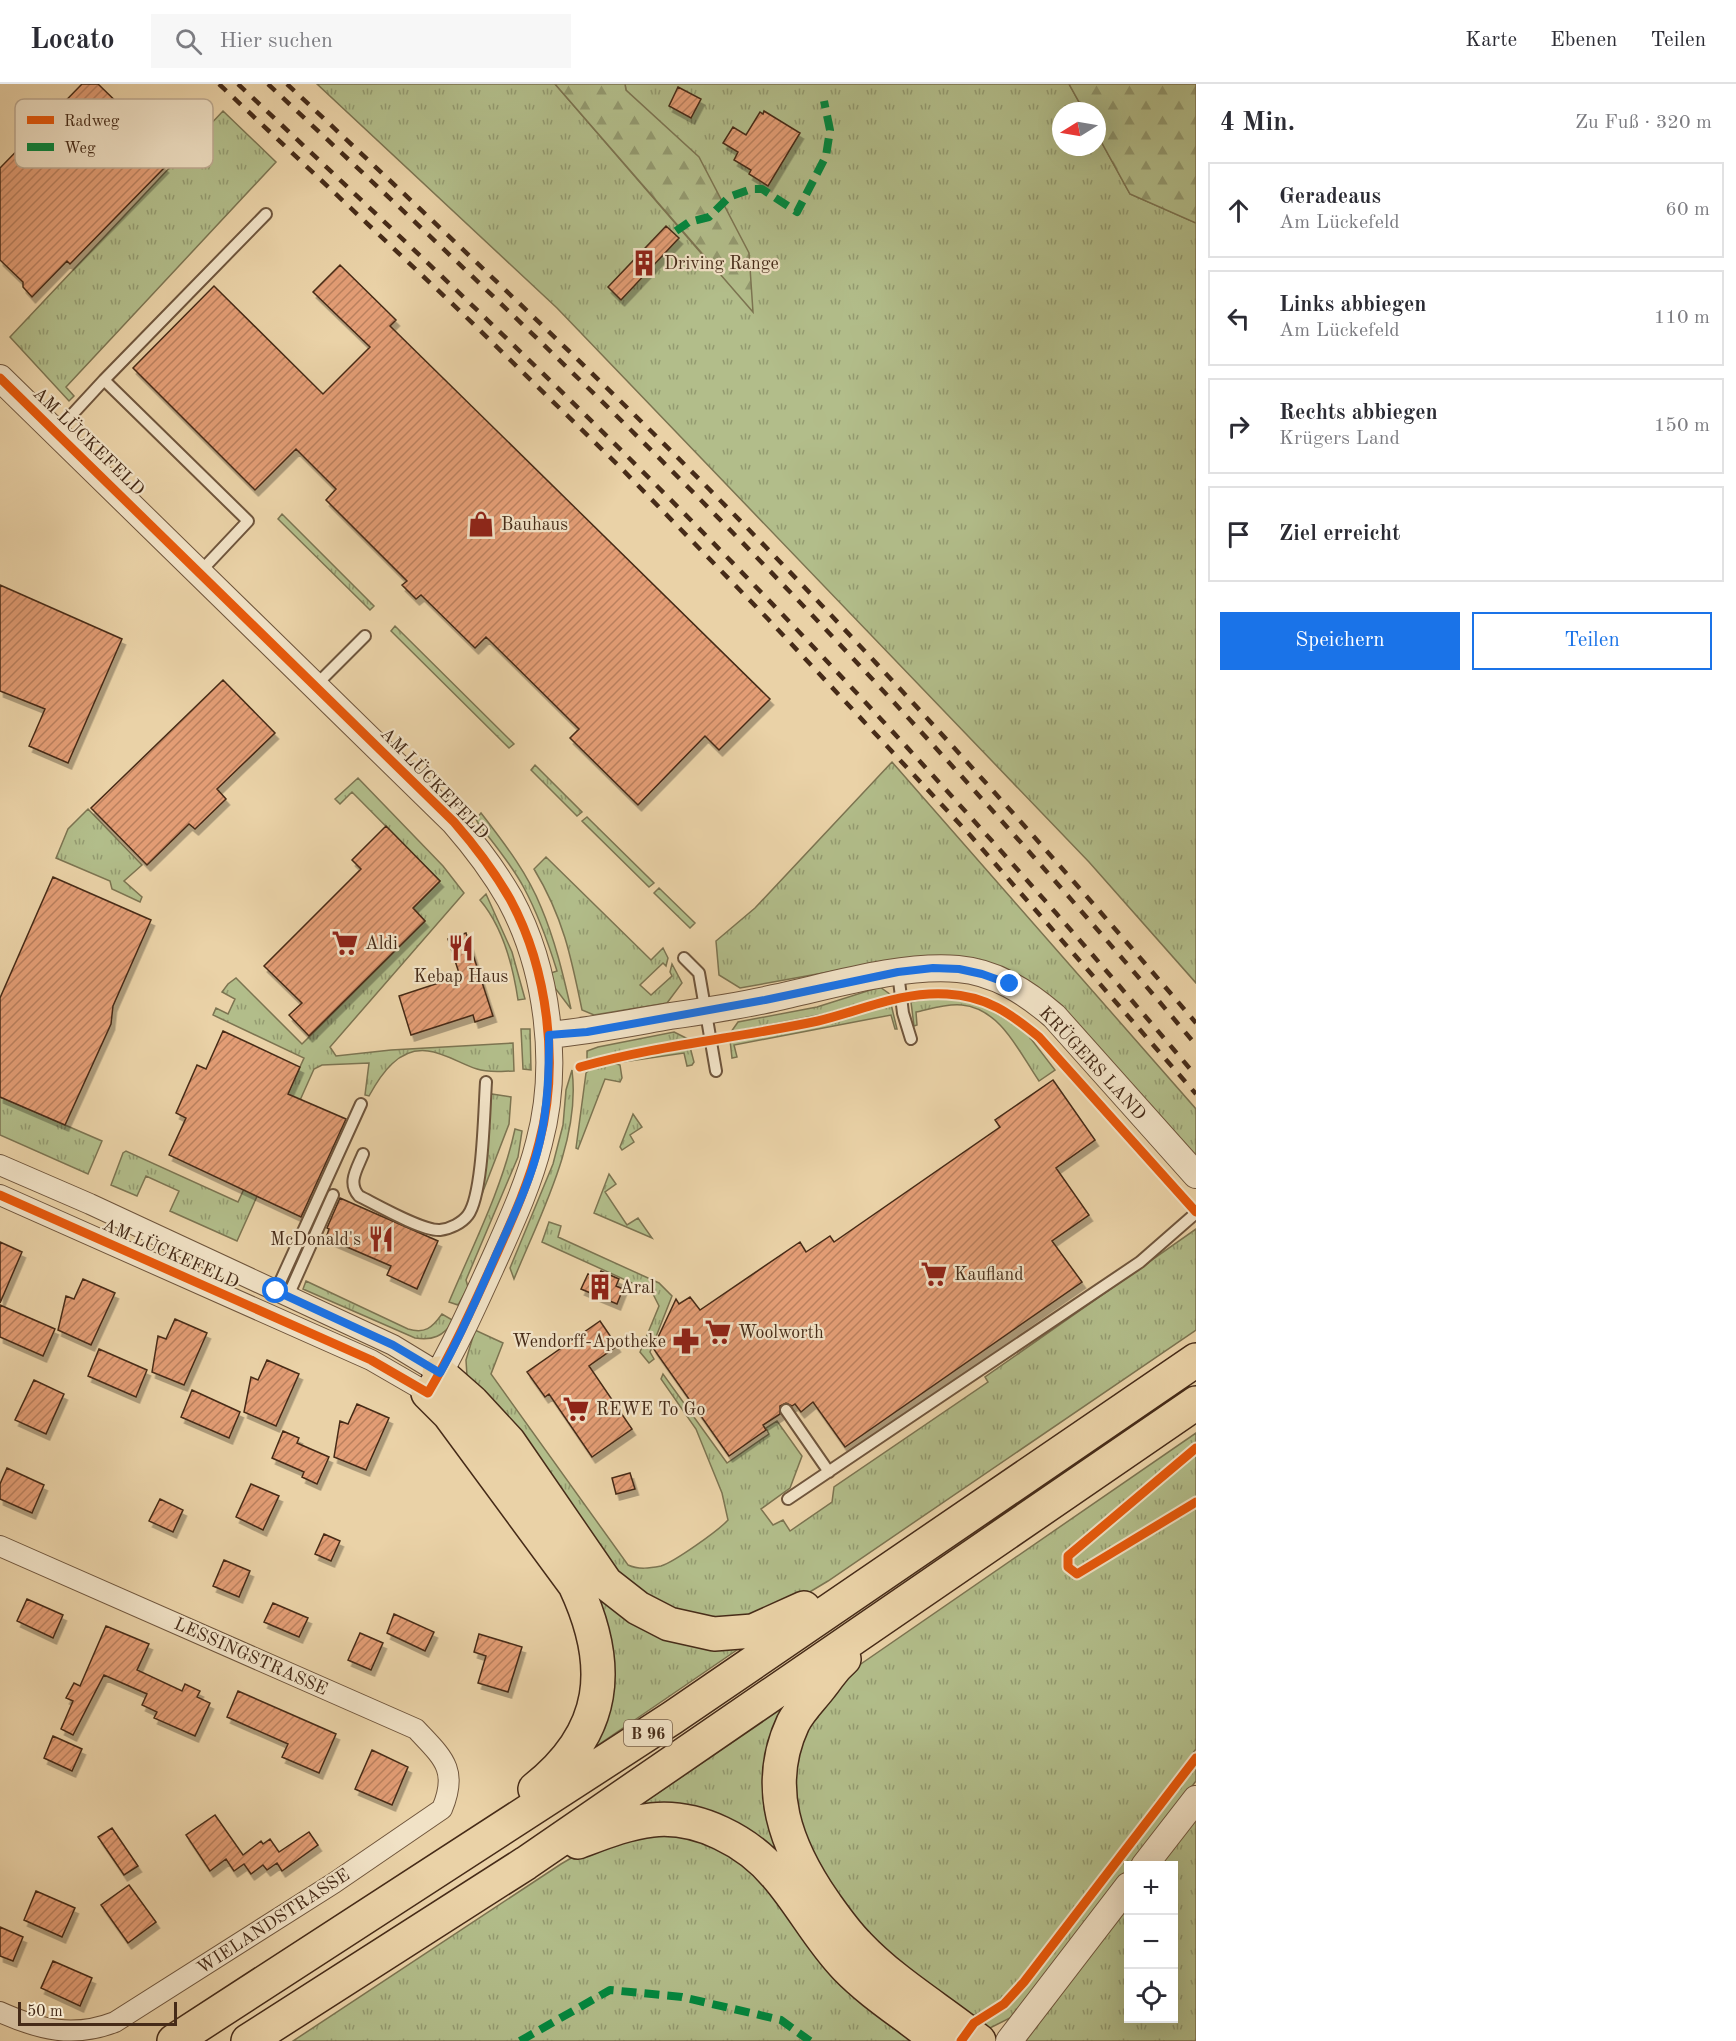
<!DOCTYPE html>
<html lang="de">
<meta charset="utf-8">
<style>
:root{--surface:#fff;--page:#f7f7f7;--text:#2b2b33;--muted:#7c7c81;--line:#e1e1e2;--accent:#1a73e8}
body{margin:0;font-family:"Old Standard TT",serif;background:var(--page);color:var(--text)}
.controls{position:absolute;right:18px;bottom:18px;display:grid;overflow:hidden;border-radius:0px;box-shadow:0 6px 24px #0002}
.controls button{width:54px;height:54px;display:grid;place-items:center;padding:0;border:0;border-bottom:2px solid var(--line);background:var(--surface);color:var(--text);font:30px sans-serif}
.compass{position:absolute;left:1052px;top:18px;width:54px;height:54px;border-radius:50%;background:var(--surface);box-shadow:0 6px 24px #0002;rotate:259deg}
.scale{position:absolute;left:18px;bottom:15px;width:159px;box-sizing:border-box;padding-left:6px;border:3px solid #462b18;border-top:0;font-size:16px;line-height:21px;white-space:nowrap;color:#462b18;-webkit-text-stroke:4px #f1e2c6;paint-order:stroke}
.stop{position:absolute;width:18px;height:18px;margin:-14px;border:4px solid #1a73e8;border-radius:50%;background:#fff}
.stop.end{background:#1a73e8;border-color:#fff;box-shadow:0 2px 6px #0008}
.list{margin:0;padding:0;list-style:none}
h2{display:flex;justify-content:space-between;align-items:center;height:78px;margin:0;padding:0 24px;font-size:26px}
h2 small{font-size:20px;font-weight:400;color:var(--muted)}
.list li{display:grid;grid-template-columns:39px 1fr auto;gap:18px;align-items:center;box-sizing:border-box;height:96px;margin:0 12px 12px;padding:0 12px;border:2px solid var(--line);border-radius:0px}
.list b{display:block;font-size:22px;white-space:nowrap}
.list p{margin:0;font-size:20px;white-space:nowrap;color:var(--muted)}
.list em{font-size:20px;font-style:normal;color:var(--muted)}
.actions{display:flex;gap:12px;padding:18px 24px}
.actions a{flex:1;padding:14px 0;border:2px solid var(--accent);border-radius:0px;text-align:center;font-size:21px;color:var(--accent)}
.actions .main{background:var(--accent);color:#fff}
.icon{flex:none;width:33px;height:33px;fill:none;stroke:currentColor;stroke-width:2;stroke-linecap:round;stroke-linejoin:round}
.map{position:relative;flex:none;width:1196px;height:1957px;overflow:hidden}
header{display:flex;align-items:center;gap:36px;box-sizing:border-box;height:84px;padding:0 30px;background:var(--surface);border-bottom:2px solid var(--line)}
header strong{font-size:28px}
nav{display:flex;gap:33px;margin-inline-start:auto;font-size:21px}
.search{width:420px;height:54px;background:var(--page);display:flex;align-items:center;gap:15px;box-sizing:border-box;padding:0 21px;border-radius:0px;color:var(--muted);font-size:22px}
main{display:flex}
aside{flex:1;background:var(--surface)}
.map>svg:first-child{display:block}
.grass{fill:url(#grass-tufts);stroke:#7c7451;stroke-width:1.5}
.forest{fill:url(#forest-firs);stroke:#7c7451;stroke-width:1.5}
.building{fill:url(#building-hatch);stroke:#462b18;stroke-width:1.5;filter:url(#shadow)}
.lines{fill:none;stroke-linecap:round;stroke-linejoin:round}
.service-casing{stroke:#6f553c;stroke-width:14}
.minor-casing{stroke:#6f553c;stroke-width:22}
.tertiary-casing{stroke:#6f553c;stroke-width:28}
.trunk-casing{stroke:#462b18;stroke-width:36}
.service{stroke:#f1e2c6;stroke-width:10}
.minor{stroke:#f1e2c6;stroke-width:20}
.tertiary{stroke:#f1e2c6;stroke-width:26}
.trunk{stroke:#ead2a7;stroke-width:33}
.rail{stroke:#462b18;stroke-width:4.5;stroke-dasharray:10 10;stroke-linecap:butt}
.quiet{stroke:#00873e;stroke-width:8;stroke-dasharray:15 8;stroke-linecap:butt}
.cycleway-casing{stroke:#f1e2c6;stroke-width:13}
.cycleway{stroke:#e8590c;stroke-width:9}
.route{stroke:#1a73e8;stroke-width:8}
.labels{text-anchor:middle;stroke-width:4.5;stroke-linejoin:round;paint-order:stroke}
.shield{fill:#f1e2c6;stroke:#79624c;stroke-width:1.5}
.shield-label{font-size:16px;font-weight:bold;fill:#462b18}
.poi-label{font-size:18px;fill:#462b18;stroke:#f1e2c6;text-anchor:start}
.street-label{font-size:18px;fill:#462b18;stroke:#f1e2c6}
.key{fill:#f1e2c6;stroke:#beab92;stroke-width:1.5}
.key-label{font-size:16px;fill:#462b18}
</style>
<header>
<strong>Locato</strong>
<div class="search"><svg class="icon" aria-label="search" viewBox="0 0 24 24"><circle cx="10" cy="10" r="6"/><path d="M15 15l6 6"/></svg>Hier suchen</div>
<nav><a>Karte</a><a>Ebenen</a><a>Teilen</a></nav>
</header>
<main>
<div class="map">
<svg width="1196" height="1957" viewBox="0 0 1196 1957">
<defs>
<pattern id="grass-tufts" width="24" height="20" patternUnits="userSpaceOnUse" patternTransform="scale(1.5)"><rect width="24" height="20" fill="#b2bd8a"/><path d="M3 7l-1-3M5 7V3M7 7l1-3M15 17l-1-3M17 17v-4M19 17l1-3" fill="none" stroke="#939a70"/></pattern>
<pattern id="forest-firs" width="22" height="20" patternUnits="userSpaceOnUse" patternTransform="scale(1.5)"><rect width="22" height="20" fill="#b2bd8a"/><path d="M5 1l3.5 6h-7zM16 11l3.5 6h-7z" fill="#939a70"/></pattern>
<pattern id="building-hatch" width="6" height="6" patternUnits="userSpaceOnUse" patternTransform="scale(1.5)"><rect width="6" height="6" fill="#e39d74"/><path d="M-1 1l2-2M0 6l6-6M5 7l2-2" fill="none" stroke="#ba805e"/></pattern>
<filter id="shadow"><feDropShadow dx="3.5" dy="6" stdDeviation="0" flood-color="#0004"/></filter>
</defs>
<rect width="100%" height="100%" fill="#ead2a7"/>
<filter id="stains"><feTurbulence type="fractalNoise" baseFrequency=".00333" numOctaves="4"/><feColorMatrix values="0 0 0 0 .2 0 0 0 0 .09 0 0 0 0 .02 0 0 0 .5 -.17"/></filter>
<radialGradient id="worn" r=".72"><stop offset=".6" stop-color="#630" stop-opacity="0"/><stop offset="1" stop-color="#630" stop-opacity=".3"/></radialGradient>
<path class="grass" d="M317,0h238l152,176 -81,-170 -1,-6h444l15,27h-23v36h36v-13l33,60 66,29v760l-107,-121 -532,-554z
M223,27l53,51 -210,225 8,9 -5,5 -59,-64z
M282,430l92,92 -4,4 -92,-91z
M395,542l119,118 -5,4 -118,-117z
M892,678l304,347v49l-145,-160 -124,-42 -93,15 -94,17 -21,-13 -3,-34 39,-33z
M535,681l47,47 -5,4 -46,-46z
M358,694l85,88 21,27 -134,154 6,9 55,-6 122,-7 1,28c-11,0 -26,2 -37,-2 -16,-5 -32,-16 -49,-18 -29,-4 -47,23 -59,45l-4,-1 4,-32 -47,2 -8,4 -77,172 -67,-30 9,-20 -33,-15 -9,20 -26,-11 12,-32 3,-2 112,51 66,-144 -91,-43 3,-7 12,6 7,-15 -13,-7 6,-8 8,-6 66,66 123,-123 -12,-13 27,-27 -88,-89 -12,12 -5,-5z
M88,725l54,56 -18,16 18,16 -2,5 -28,-13 -2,-8 -54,-23 12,-29z
M481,729c23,30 46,59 60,94 14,33 22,67 30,102l-16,-21 -4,-15 6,-2c-9,-29 -19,-57 -33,-83 -12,-23 -30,-44 -46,-65l-2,-4z
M587,733l67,66 -5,4 -67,-66z
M546,773l105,103 12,-12 5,10 -2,8 -3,-3 -23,22 11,10 21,-19 -2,-4 2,-8 10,19 -15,20 -73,12 -12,-5c-11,-54 -19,-93 -48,-141z
M659,804l36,35 -5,5 -36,-35z
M486,810l26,58 13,47 -7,1c-5,-34 -15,-73 -38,-100z
M880,903l11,8 -67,19 -93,18 7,-10 79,-15z
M933,914l23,1 27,6 42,26 30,39 -16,11c-20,-29 -38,-72 -77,-76 -14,-2 -32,4 -46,7l1,13 -3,1 -3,-24z
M891,920l6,25h-2l-4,-14 -157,30 3,12 -5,1 -2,-18 94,-17z
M521,945h9l1,41 -8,-1z
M674,948l16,8 -103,19v-8l11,-4z
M690,963l4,15 -2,3 -5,1 -3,-13 -61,9 -2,-3z
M613,979l7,2 2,13 -2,4 -15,-3 -27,70 -2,-1 10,-75 4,-4z
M572,986c9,70 -32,145 -58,209l-4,-11 43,-104 10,-39 3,-35z
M492,1010l19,3 -2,27 -27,70 8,-98z
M0,1013l102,44 -14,33 -88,-39z
M633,1030l9,13 -12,8 4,7 -12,8 -2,-3z
M515,1045l7,2 -4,26 -52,123 2,7 -10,18 -9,-3c24,-57 53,-113 66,-173z
M609,1090l7,10 -11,8 22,33 11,-7 14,20 -58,-25z
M549,1138l12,4 -3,11 101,46 13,13 -22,56 4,7 -5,4 -9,-11 19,-46 -7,-14 -110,-50z
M1196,1145v101l-368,251 -55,33 -41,10 -98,-27 -167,-221 -1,-16 9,-30 28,13 -12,31 137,191c11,5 22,3 33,1 13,-4 57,-35 67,-46l-6,-27 -26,-64 -35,-50 2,-5 64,89 42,-29 -3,-6 11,-7 25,35 -12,32 -29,21 12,16 10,-5 7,11 42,-29 2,-15 154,-105 -3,-5z
M306,1197l102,48c17,5 24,-1 34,-15l12,7c-11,15 -21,20 -39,17l-112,-49z
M1196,1349v316l-191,249 -10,7 -22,11 -99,-67 -79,-119 2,-91 21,-22 -3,-9 27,-31z
M597,1506l153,51 -168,115 26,-87z
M790,1619l-6,168 -148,-63z
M1196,1680v17l-65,84 -3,1v3l-114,147 -24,12 -14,-2 31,-17z
M1196,1731v226h-174l106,-138v115h46v-152l-17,-1z
M661,1745l75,23 185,189h-628l268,-177 29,-17z"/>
<path class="forest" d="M555,0h70l1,6 73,67 50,96 4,59z
M1069,0h127v139l-66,-29 -33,-60v-23h-13z"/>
<path class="building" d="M82,0h16l62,60 -9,9 14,14 -95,97 -3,-3 -35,36 -9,-10v-5l-23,-22v-92z
M678,3l23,12 -10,19 -22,-12z
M764,27l36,22 -32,53 -19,-12 2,-4 -17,-10 4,-8 -15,-9 10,-16 13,8 14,-23 3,2z
M666,142l13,12 -58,62 -13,-13z
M340,181l56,55 -6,6 380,373 -51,51 -14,-14 -67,69 -68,-67 9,-9 -93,-92 -11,11 -54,-53 -5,4 -14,-14 5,-4 -81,-81 10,-11 -40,-40 -41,41 -122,-122 81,-82 109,108 47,-47 -57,-55z
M0,501l122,54 -54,124 -39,-17 16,-37 -45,-18z
M223,596l52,53 -58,56 9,10 -31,30 -6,-5 -42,41 -56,-57z
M386,742l54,55 -27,27 12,13 -116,115 -20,-21 13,-12 -38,-37 97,-97 -9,-9z
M53,793l98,43 -38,86 -2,18 -46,101 -65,-28v-99z
M466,849l27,83 -18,6 -2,-7 -62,20 -12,-39 61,-20 -12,-37z
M223,947l77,36 -12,27 58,25 -45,98 -132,-62 17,-37 -10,-5 21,-48 9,4z
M1053,996l42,60 -39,28 33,47 -37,26 30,41 -237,165 -32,-45 -12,10 -6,-8 -3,2 -6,-3 -6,3v8l-17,11 3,5 -37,26 -76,-108 23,-49 3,5 11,-7 10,13 100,-68 6,10 24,-16 4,6 166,-115 -5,-7z
M340,1114l98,43 -21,48 -30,-14 4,-9 -65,-28 3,-9 -2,-1z
M0,1158l22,10 -22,51z
M601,1187l18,8 -3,7 7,3 -6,15 -36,-15 7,-15 10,4z
M83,1195l32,14 -24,52 -33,-15 8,-34 8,3z
M0,1221l55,24 -12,27 -43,-19z
M175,1235l32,14 -23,52 -32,-13 6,-36 8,3z
M600,1237l17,25 -28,20 43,63 -40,28 -43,-63 -4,3 -18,-25z
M99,1265l48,21 -11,27 -48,-21z
M267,1276l32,14 -23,52 -32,-14 7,-35 7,3z
M34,1296l30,14 -18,40 -31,-14z
M192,1306l48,22 -11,26 -48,-21z
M357,1320l32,14 -23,52 -32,-13 6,-36 8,3z
M283,1347l16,7 -2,5 32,14 -12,27 -15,-7 2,-5 -32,-14z
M7,1384l37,17 -12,28 -32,-14v-15z
M630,1389l5,16 -19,5 -4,-16z
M251,1400l28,12 -16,34 -27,-13z
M160,1415l23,11 -10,22 -24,-11z
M324,1450l16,7 -9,20 -16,-7z
M224,1476l26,11 -11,26 -26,-11z
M27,1515l36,16 -10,23 -36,-17z
M273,1519l35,15 -9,19 -35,-15z
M394,1530l40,18 -9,19 -38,-18z
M106,1542l43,18 -12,26 45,21 3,-7 15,7 -3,6 13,6 -15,33 -41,-18 3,-6 -15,-7 5,-11 -43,-19 -31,60 -12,-6 12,-28 -7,-3 8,-15 6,3z
M360,1549l23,10 -12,27 -23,-10z
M479,1550l43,13 -14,45 -30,-9 8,-27 -12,-4z
M238,1607l98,43 -17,39 -37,-16 6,-13 -61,-27z
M53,1652l29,13 -10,22 -28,-13z
M372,1666l36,17 -16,38 -37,-16z
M215,1731l28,40 18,-14 2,3 7,-5 9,13 30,-20 9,13 -36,26 -5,-8 -10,7 -4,-5 -12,9 -7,-10 -10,7 -8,-12 -16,12 -24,-36z
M112,1744l26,38 -14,9 -26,-38z
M129,1801l27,37 -28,21 -27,-38z
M36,1807l39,17 -13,29 -38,-17z
M0,1843l23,10 -10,24 -13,-5z
M53,1877l39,17 -12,28 -39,-18z"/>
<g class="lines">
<g class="service-casing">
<path id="service" d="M104,296l144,141 -48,51
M56,348l48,-52 162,-166
M315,602l50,-50
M684,874l15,15 17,98
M898,889l5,40 8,26
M363,1070c-6,15 -16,29 -4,42 18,9 63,35 81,34 10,-1 22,-7 28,-15 15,-20 16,-104 18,-133
M276,1207l85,-187
M288,1212l45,-101
M786,1326l43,62
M788,1415l352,-237 56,-49"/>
</g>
<g class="minor-casing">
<path id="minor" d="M0,1081l90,39 303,141 46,28
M0,1111l371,165 57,33
M0,1462l416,183c26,28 43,40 26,80l-108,74 -219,139c-41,16 -75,8 -115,-10"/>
</g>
<g class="tertiary-casing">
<path id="tertiary" d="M0,294l454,444c21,24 40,49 56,77 38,70 50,167 29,244 -10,40 -27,77 -44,115 -20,44 -40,89 -65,131
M549,951c41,-4 81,-12 121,-19 35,-5 70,-10 104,-18 56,-12 127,-34 184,-29 37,3 68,23 96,47l142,159
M1144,1782l52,-67
M1009,1957l119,-155"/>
</g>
<g class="trunk-casing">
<path id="trunk" d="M439,1289l33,29 37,40 97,141 32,25 31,16 45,10 39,-3 51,-23
M428,1309l21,21 126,171c38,81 32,147 -40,204
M844,1575c-12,10 -14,16 -23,27 -9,12 -21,23 -28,37 -30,64 -7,124 31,179 10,14 21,30 34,43 35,37 81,64 121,96
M578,1758c24,-9 48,-19 74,-22 46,-5 96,21 125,56 25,29 42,63 69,91 27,28 62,49 92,74
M174,1957l498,-323 524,-358
M248,1957l278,-178 670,-460"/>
</g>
<use href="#service" class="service"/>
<use href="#minor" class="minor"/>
<use href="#tertiary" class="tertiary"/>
<use href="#trunk" class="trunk"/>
<path class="rail" d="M219,0l242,228 160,156 147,151 202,216 226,259
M238,0c131,123 263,247 391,374 198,197 387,404 567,618
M268,0c126,118 252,236 374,357 194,193 378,395 554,604
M287,0c123,115 246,231 366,349 190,188 370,387 543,590"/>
<path class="quiet" d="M676,147l13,-9 20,-5 20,-20 22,-8h11l35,23 29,-56 4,-26 -6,-29
M520,1957l90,-51 72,7 99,23 29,21"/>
<g class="cycleway-casing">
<path id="cycleway" d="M0,294l454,444c21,24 40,49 56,77 38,70 50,167 29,244 -10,40 -27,77 -44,115 -21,46 -41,91 -67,135l-57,-33 -371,-165
M580,983c78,-22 159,-29 238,-46 42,-10 84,-30 129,-27 39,2 63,19 92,43l157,175
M1196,1364l-128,108v11l9,7 119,-72
M961,1957l13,-18 30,-19 20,-22 172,-224"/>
</g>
<use href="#cycleway" class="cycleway"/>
</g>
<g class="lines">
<path class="route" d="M276,1207l117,54 47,28c21,-37 38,-77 55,-116 17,-38 36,-76 45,-116 8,-35 9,-70 9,-106l38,-3 178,-32 133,-28 35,-4 26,1 23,5 28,10"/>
</g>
<defs>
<g id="building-bare" transform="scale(2.07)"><path d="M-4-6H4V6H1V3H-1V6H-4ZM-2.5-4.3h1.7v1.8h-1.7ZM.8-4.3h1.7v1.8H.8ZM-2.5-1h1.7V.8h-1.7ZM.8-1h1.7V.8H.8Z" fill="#8f2418" stroke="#f1e2c6" stroke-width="2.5" paint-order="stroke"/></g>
<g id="shop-bare" transform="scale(2.07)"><path d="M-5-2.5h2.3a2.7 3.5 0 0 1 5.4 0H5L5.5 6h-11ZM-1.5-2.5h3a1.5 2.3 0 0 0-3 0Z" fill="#8f2418" stroke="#f1e2c6" stroke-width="2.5" paint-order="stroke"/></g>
<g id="supermarket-bare" transform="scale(2.07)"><path d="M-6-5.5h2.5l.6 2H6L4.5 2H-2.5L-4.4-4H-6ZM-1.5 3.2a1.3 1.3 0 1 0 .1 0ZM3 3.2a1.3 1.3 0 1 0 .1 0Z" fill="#8f2418" stroke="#f1e2c6" stroke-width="2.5" paint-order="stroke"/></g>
<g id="restaurant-bare" transform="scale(2.07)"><path d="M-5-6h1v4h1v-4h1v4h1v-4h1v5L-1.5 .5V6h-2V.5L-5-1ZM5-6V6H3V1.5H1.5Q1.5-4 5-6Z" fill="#8f2418" stroke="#f1e2c6" stroke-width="2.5" paint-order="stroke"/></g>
<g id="pharmacy-bare" transform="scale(2.07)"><path d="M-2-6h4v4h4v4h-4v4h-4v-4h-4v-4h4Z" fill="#8f2418" stroke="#f1e2c6" stroke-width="2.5" paint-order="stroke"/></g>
</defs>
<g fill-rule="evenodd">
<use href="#building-bare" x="644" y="179"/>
<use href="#shop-bare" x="481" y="440"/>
<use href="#supermarket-bare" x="345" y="859"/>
<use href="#restaurant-bare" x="461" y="864"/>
<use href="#restaurant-bare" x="381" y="1155"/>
<use href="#supermarket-bare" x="934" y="1190"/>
<use href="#building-bare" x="600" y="1203"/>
<use href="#supermarket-bare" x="718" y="1248"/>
<use href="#pharmacy-bare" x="686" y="1257"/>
<use href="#supermarket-bare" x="576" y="1325"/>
</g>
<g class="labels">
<rect class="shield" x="624" y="1636" width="48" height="26" rx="4.5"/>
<g class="shield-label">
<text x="648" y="1655">B 96</text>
</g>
<g class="poi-label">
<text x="664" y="185">Driving Range</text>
<text x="501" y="446">Bauhaus</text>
<text x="365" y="865">Aldi</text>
<text x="461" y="898" text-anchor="middle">Kebap Haus</text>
<text x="361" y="1161" text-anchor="end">McDonald's</text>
<text x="954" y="1196">Kaufland</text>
<text x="620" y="1209">Aral</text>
<text x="738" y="1254">Woolworth</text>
<text x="666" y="1263" text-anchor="end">Wendorff-Apotheke</text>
<text x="596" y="1331">REWE To Go</text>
</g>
<g class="street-label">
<text transform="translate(89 357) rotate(44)" y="6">AM LÜCKEFELD</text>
<text transform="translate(435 699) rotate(46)" y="6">AM LÜCKEFELD</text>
<text transform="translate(1093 979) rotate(47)" y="6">KRÜGERS LAND</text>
<text transform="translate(171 1169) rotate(24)" y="6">AM LÜCKEFELD</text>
<text transform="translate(251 1572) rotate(24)" y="6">LESSINGSTRASSE</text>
<text transform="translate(273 1837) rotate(-33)" y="6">WIELANDSTRASSE</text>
</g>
</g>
<rect x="15" y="15" width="198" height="69" rx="9" class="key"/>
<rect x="27" y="32" width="27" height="8" fill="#e8590c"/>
<rect x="27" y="59" width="27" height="8" fill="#00873e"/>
<g class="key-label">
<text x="64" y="42">Radweg</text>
<text x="64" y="69">Weg</text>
</g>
<rect width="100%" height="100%" filter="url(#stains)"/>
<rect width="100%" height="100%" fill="url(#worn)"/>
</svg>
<div class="controls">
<button>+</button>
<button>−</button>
<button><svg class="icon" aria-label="locate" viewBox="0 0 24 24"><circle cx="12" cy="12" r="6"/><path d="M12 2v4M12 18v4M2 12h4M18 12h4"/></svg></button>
</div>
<svg class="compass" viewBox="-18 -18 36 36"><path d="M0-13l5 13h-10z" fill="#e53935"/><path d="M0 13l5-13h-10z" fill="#7c7c81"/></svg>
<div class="scale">50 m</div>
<div class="stop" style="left:276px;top:1207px"></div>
<div class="stop end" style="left:1010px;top:900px"></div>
</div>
<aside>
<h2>4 Min.<small>Zu Fuß · 320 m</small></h2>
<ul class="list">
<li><svg class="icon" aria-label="ahead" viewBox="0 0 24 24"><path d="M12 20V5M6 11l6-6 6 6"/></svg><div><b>Geradeaus</b><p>Am Lückefeld</p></div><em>60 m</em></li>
<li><svg class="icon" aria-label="left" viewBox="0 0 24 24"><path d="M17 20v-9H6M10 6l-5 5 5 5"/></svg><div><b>Links abbiegen</b><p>Am Lückefeld</p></div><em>110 m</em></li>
<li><svg class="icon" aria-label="right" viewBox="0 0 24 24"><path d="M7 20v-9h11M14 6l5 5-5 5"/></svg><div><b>Rechts abbiegen</b><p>Krügers Land</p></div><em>150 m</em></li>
<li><svg class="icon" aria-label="arrive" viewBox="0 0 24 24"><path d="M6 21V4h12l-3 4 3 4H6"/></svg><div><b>Ziel erreicht</b></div></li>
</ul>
<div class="actions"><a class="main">Speichern</a><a>Teilen</a></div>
</aside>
</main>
